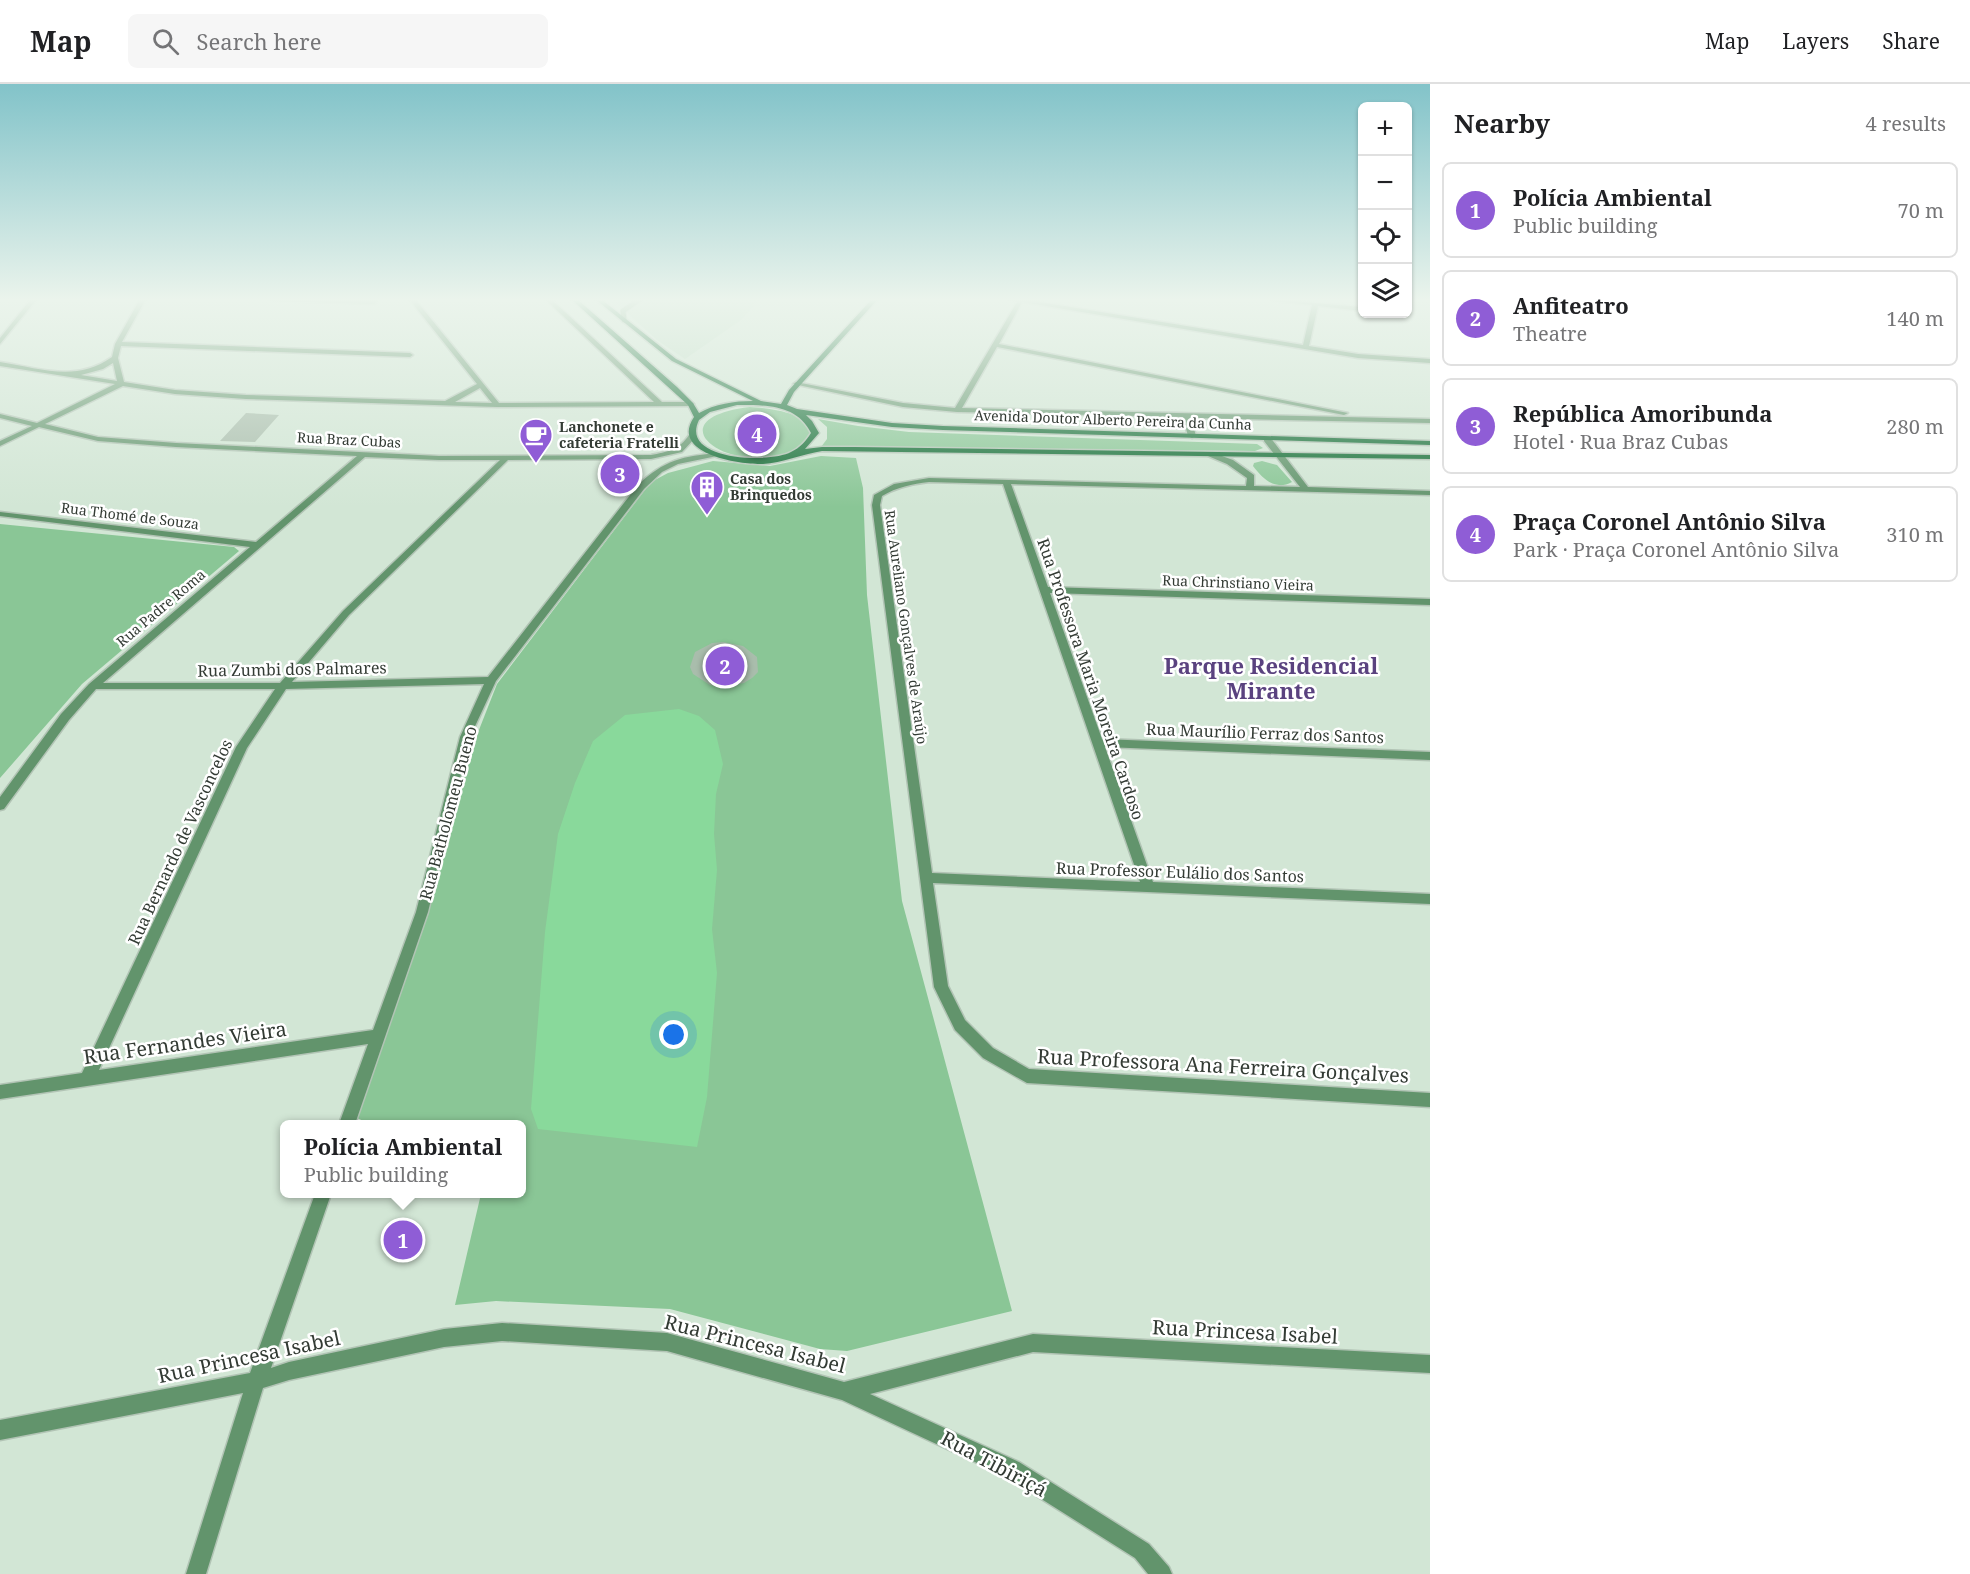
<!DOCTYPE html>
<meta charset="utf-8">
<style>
:root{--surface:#fff;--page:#f6f6f6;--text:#202124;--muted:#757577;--line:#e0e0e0;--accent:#8f5dd6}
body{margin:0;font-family:"Noto Serif",serif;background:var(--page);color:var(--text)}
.controls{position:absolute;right:18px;top:18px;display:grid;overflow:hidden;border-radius:9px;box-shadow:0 2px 4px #0004}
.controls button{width:54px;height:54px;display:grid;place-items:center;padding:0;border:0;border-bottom:2px solid var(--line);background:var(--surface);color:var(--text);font:30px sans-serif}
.you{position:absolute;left:674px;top:951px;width:21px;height:21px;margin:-15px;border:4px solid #fff;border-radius:50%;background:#1a73e8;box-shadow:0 0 0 9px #1a73e833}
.badge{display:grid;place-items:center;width:39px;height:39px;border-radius:50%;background:var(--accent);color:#fff;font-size:20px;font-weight:700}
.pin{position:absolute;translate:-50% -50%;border:3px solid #fff;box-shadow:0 2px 6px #0006}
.popup{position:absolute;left:280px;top:1036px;width:246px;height:78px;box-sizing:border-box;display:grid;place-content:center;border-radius:9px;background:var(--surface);filter:drop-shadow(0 2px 4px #0005);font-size:20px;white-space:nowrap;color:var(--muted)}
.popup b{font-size:22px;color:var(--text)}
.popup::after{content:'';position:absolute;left:50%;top:100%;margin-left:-12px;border:12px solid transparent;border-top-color:var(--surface)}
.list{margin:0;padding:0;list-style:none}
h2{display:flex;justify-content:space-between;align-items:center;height:78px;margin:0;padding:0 24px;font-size:26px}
h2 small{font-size:20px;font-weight:400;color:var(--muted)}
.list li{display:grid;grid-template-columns:39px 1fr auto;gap:18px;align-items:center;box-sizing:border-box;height:96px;margin:0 12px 12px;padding:0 12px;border:2px solid var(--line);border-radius:9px}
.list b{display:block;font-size:22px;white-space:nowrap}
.list p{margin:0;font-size:20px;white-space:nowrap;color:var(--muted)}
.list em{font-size:20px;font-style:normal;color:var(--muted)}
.icon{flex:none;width:33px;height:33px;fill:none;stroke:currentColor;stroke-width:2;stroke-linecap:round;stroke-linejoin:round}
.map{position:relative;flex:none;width:1430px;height:1490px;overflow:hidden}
header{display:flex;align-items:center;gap:36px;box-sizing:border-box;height:84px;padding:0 30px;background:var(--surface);border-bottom:2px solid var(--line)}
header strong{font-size:28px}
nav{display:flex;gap:33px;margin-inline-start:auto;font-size:21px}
.search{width:420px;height:54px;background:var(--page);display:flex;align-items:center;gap:15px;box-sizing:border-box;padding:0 21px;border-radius:9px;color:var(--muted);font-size:22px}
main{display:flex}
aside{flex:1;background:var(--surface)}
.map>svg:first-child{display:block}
.built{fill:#c3dec8}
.green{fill:#8ac696}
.water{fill:#89d99b}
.building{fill:#a9bdac}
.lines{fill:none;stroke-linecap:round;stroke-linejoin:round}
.lane-casing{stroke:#b2c4b5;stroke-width:7}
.street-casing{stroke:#b2c4b5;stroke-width:3}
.secondary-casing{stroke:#b2c4b5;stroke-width:3}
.lane{stroke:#62946c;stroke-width:5}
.street{fill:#62946c;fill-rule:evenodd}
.secondary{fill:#146d35;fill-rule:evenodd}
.labels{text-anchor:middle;stroke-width:5;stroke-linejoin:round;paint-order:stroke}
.far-street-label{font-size:14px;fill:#333b34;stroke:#fff}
.far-poi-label{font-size:14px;font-weight:bold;fill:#333b34;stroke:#fff;text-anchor:start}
.street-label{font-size:16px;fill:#333b34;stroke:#fff}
.near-street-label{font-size:20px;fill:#333b34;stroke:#fff}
.district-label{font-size:22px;font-weight:bold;fill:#5a427f;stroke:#fff}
</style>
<header>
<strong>Map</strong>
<div class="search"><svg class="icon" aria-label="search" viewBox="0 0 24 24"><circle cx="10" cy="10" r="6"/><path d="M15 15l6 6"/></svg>Search here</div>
<nav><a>Map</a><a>Layers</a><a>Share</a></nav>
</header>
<main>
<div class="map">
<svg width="1430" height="1490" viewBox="0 0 1430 1490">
<rect width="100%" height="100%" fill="#d2e6d5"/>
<path class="built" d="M612,215h148l-19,21 -56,39 -28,-19z"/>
<path class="green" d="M750,323c14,1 73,6 59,33 -5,10 -19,14 -28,16 -63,14 -123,-38 -31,-49z
M818,335l40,7 51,6 348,12 6,4 -8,3 -434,-4 6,-8v-12z
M821,372l35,2 7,30 4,107 35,306 110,410 -165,40 -27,-2 -150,-40 -174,-8 -41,4 26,-111h41v-70h-152l-13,-6 69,-201 40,-154 31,-79 154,-202 17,-9 45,-12 57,5z
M1262,377l15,4 15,17c-17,9 -29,-3 -39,-16l1,-3z
M0,440l234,23 5,4 -157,133 -82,94z"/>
<path class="water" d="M679,625l20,7 16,14 8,34 -7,30 -2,40 3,36 -5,59 5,44 -10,124 -10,50 -159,-18 -7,-20 14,-177 13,-98 17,-51 18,-42 32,-26z"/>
<path class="building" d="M246,329l33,2 -24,27 -35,-1z
M723,558l20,4 14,11 1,15 -6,6 -8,5 -23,4 -11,-2 -17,-11 -3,-7 5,-15 17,-9z"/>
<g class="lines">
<g class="lane-casing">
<path id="lane" d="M624,236l-1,-9 17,-12"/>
</g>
<g class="street-casing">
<path id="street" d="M31,215h6l-37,45v-6z
M140,215h6l-24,43 288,11 3,2 -3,2 -289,-11 -3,12 6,24 51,8 71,5 199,6 32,-17 -68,-85h6l84,104 155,-1 -109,-103h6l111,103h29l3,2 -3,2 -194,1 -251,-8 -71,-5 -52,-8 -78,38 53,13 78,6 263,13 212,-1c16,-3 28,-5 38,-20l7,2 -14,15 -31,7 -143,1 -159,155 -57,67 196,-5 150,-192c26,-25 45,-29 80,-32l4,2 -44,9 -16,8 -18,17 -148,192 -26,56 -42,175 -73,212h-16l29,-80 -368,55v-14l82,-12 154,-326 39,-58h-179l-27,31 -65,89 -4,1v-13l61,-83 28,-30 161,-137 -250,-31v-4l256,30 101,-86 -181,-9 -78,-6 -59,-14 -39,19v-5l32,-15 -32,-8v-4l37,9 78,-39 -115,-18v-4c40,6 76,21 112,-5l3,-13zM113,279l4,18 -36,-6 22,-6zM480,304l12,15 -37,-1zM365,373l74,3h61l-157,151 -63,72h-177zM484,600l-24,53 -44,175 -43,118 -274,40 148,-322 39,-59z
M270,215l104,1 3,2 -3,2 -101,-3z
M1009,215h13l281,46 9,-40 -39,-4 -3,-2 92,8v4l-44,-5 -9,40 49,8 72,5v4l-72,-5 -336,-56 -23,42 349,69 -4,2 -347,-68 -35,61 468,11v4l-239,-5 5,18 -4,2 -4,-2 -5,-19 -226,-5 -54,-5 -110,-23 3,-2 107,21 52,5 62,-106z
M1264,353h6l38,50 122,4v4l-419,-11 37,103 382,12v6l-380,-12 52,146 328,13v8l-325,-13 48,135 277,12v10l-497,-21 15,103 17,34 28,28 36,21 401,24v14l-403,-24 -44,-25 -28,-28 -21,-43 -62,-482 2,-10 20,-11 35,-6 317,8 1,-8 -20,-14 -19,-8v-4h3l22,8 21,15v11l46,1 -36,-46zM929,398l74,2 137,398 -208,-9 -52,-368 2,-9c15,-9 30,-12 47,-14z
M315,1110h16l-60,174 18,-6 155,-33 58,-6 165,10 177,49 189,-48 397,21v18l-397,-21 -163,42 149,68 130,82 20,23 3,7h-24l-13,-16 -130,-82 -163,-76 -175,-49 -165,-10 -58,6 -155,33 -26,8 -57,186h-20l57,-181 -243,47v-20l250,-47z"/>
</g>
<g class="secondary-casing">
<path id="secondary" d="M571,215h6l100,88 16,16 6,10c16,-9 35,-12 54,-12l-81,-40 -77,-62h6l75,60 85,42 20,3 8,-14 83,-91h6l-84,93 -7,13 10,4 95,14 51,3 487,15v4l-487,-15 -51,-3 -86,-12 6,6 7,12 -14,16 17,-2h33l575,8v4l-608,-8c-20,3 -40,12 -59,13 -23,1 -94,-10 -69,-47l-6,-12zM737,321c28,0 60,-1 74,28 -5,8 -11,15 -20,19 -23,12 -112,8 -92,-32l11,-8z"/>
</g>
<use href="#lane" class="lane"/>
<use href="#street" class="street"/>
<use href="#secondary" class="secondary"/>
</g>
<linearGradient id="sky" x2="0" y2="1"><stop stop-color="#82c3c9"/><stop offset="0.51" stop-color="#ebf4ec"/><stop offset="1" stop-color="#ebf4ec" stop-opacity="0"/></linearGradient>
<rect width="1430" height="423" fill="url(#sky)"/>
<defs>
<g id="cafe-pin" transform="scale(1.725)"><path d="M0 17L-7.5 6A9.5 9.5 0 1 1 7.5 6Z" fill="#8f5dd6" stroke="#fff"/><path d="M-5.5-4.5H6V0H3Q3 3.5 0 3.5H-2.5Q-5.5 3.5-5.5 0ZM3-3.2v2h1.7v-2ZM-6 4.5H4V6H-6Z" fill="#fff"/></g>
<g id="building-pin" transform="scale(1.725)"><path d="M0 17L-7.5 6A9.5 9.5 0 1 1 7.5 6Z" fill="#8f5dd6" stroke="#fff"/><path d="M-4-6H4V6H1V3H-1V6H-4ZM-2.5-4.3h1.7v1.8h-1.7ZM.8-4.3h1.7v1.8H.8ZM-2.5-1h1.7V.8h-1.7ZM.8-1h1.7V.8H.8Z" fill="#fff"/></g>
</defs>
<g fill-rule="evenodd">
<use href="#cafe-pin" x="536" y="351"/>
<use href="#building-pin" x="707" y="403"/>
</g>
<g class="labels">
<g class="far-street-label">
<text transform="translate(1113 336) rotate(2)" y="5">Avenida Doutor Alberto Pereira da Cunha</text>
<text transform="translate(349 356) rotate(3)" y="5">Rua Braz Cubas</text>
<text transform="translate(130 432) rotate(7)" y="5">Rua Thomé de Souza</text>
<text transform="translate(1238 499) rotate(2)" y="5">Rua Chrinstiano Vieira</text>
<text transform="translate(161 524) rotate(-40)" y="5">Rua Padre Roma</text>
<text transform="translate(906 543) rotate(82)" y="5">Rua Aureliano Gonçalves de Araújo</text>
</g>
<g class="far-poi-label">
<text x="559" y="348">Lanchonete e<tspan x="559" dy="16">cafeteria Fratelli</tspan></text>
<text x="730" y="400">Casa dos<tspan x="730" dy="16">Brinquedos</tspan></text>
</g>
<g class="street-label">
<text transform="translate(292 585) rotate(-1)" y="6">Rua Zumbi dos Palmares</text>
<text transform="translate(1091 595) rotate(71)" y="6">Rua Professora Maria Moreira Cardoso</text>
<text transform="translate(1265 649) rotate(2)" y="6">Rua Maurílio Ferraz dos Santos</text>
<text transform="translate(448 729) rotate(-75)" y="6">Rua Batholomeu Bueno</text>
<text transform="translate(180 758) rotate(-65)" y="6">Rua Bernardo de Vasconcelos</text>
<text transform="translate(1180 788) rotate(2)" y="6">Rua Professor Eulálio dos Santos</text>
</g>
<g class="near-street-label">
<text transform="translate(185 959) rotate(-8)" y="7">Rua Fernandes Vieira</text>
<text transform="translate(1223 982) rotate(3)" y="7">Rua Professora Ana Ferreira Gonçalves</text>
<text transform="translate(1245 1248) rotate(3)" y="7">Rua Princesa Isabel</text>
<text transform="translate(755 1260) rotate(14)" y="7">Rua Princesa Isabel</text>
<text transform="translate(249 1273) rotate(-12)" y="7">Rua Princesa Isabel</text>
<text transform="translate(994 1380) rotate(28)" y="7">Rua Tibiriçá</text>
</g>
<g class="district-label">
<text x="1271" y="590">Parque Residencial<tspan x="1271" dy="25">Mirante</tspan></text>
</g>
</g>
</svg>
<div class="controls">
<button>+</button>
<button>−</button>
<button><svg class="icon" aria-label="locate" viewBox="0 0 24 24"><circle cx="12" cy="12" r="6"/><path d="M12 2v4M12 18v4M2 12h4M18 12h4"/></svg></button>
<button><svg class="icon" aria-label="layers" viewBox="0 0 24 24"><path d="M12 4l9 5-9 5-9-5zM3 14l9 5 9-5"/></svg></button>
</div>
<div class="you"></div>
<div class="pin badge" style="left:403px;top:1156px">1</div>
<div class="popup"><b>Polícia Ambiental</b>Public building</div>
<div class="pin badge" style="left:725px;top:582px">2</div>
<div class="pin badge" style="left:620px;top:390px">3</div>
<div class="pin badge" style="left:757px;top:350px">4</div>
</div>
<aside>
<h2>Nearby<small>4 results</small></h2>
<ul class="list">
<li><span class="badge">1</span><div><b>Polícia Ambiental</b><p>Public building</p></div><em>70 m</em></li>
<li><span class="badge">2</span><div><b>Anfiteatro</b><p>Theatre</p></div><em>140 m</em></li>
<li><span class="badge">3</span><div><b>República Amoribunda</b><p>Hotel · Rua Braz Cubas</p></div><em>280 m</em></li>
<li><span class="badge">4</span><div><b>Praça Coronel Antônio Silva</b><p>Park · Praça Coronel Antônio Silva</p></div><em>310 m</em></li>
</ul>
</aside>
</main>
